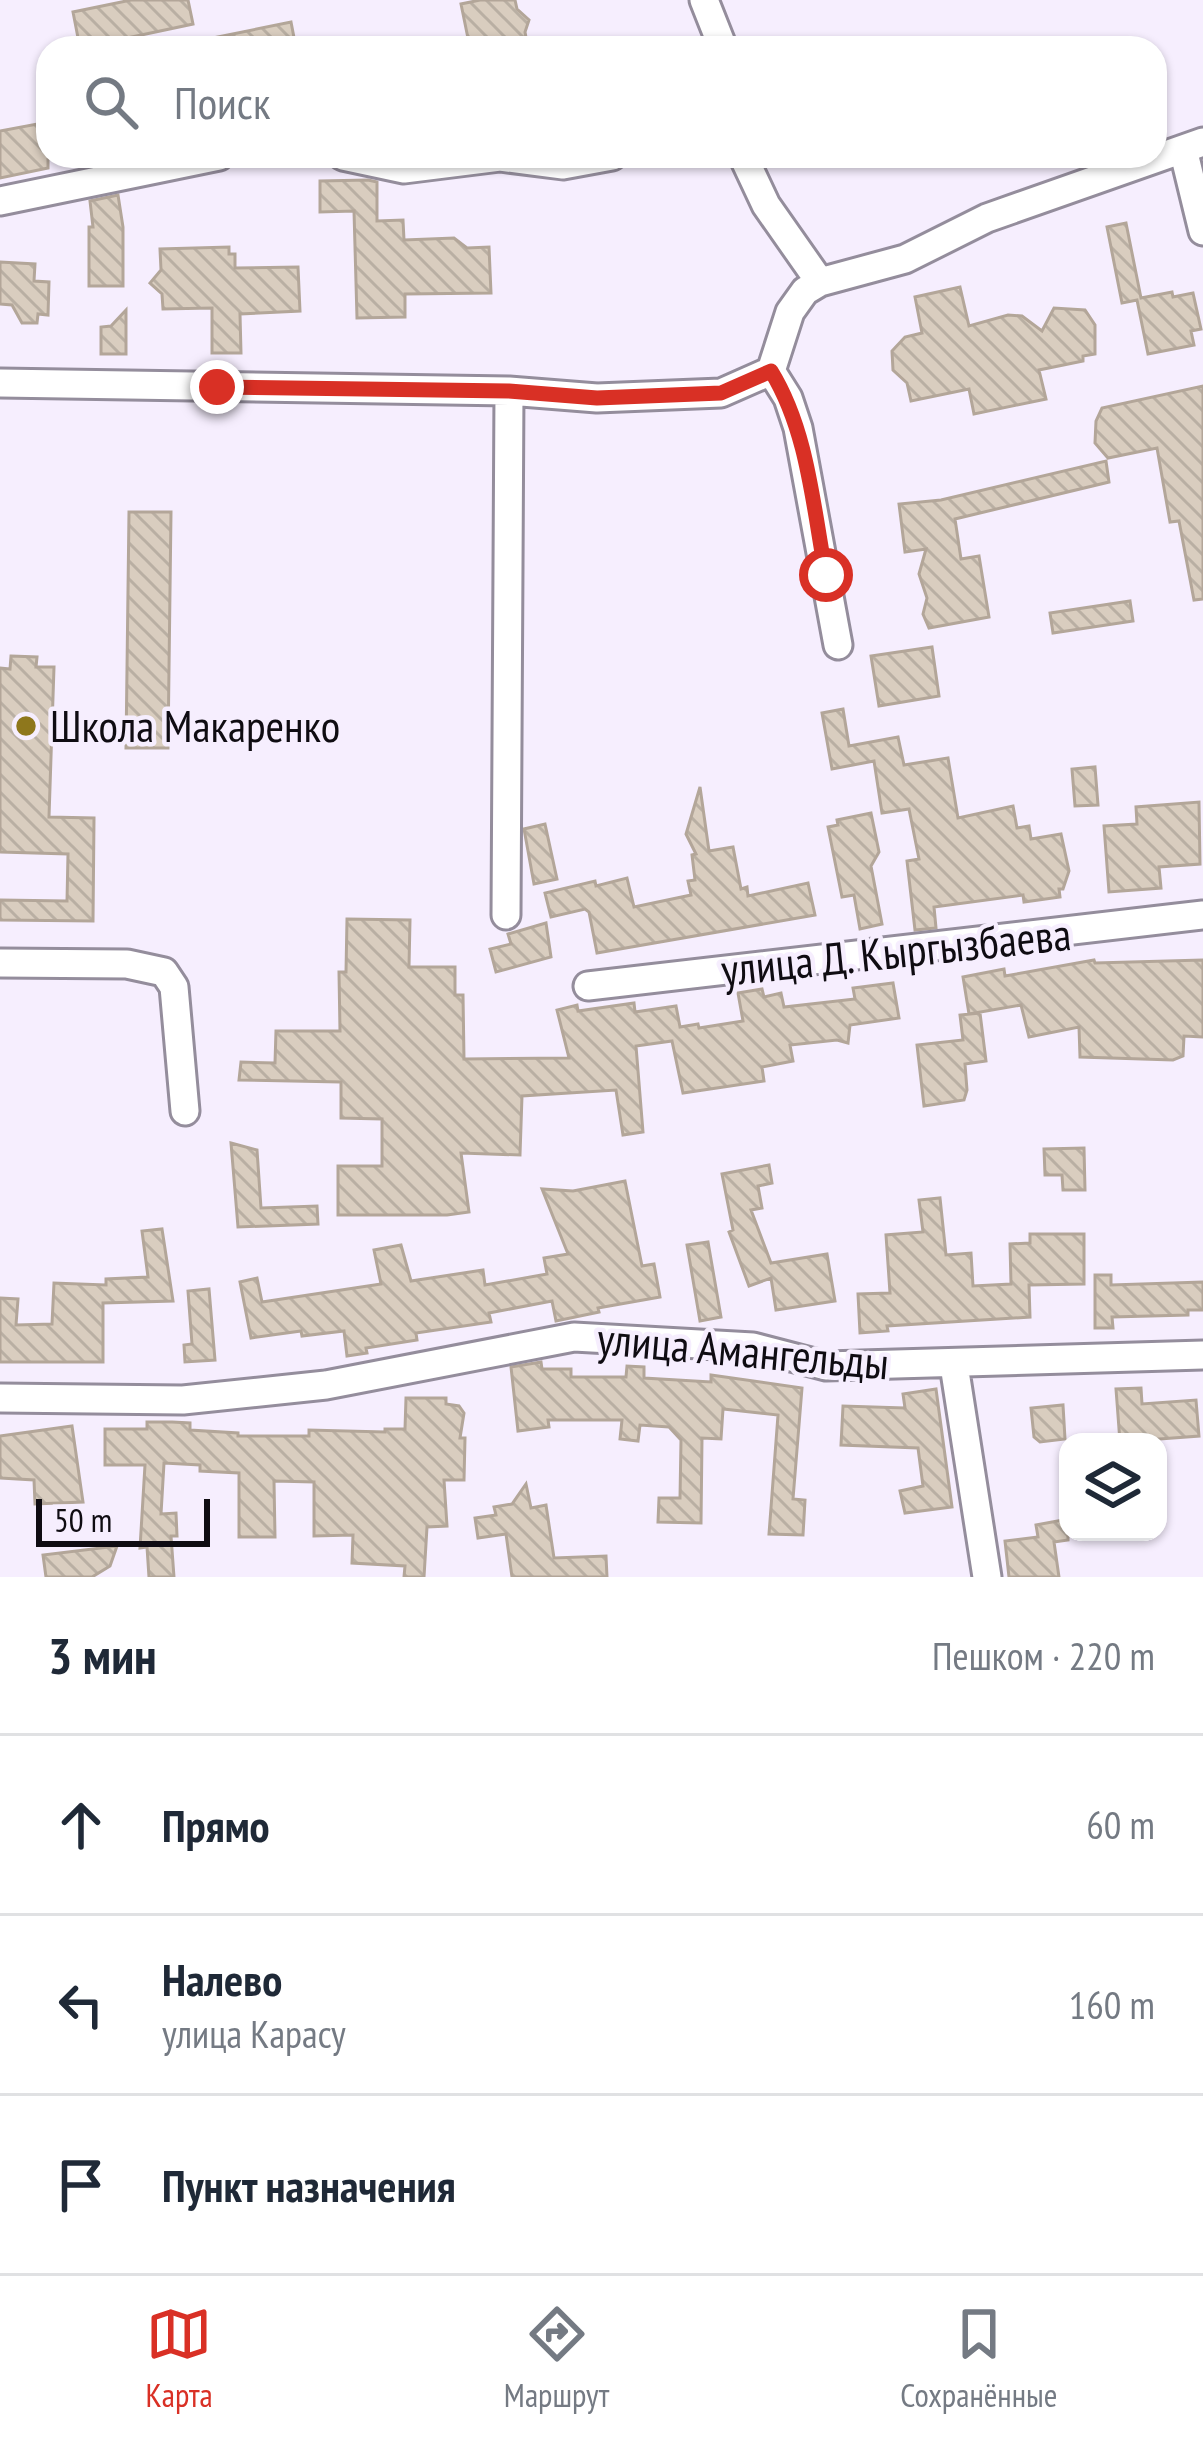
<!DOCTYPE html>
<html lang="ru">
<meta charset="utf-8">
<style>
:root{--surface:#fff;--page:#f6f6f7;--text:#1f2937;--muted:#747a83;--line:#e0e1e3;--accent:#d93025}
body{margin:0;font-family:"PT Sans Narrow",sans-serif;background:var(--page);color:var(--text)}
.controls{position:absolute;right:36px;bottom:36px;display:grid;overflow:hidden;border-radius:24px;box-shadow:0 3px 9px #0004}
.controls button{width:108px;height:108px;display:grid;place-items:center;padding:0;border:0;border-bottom:3px solid var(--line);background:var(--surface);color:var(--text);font:60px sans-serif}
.scale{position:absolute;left:36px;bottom:30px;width:174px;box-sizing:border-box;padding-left:12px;border:6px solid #0f0c12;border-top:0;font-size:33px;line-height:42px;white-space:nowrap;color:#0f0c12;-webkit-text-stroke:9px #f6eefe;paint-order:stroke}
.stop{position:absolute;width:36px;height:36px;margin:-27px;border:9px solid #d93025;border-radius:50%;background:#fff}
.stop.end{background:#d93025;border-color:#fff;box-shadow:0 3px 12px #0008}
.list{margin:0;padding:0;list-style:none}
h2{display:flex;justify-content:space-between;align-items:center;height:156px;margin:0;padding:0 48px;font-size:51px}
h2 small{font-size:39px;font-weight:400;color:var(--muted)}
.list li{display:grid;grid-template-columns:78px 1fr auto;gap:36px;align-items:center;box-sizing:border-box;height:180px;padding:0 48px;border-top:3px solid var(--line)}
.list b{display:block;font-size:45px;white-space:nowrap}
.list p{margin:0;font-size:39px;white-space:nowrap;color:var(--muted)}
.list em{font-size:39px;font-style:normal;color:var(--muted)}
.icon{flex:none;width:66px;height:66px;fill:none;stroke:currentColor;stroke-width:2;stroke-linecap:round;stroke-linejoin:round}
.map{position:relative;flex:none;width:1203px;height:1577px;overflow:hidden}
.search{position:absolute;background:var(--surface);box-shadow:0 3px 9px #0004;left:36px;right:36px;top:36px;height:132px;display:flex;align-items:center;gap:30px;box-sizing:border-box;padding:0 42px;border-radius:36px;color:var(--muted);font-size:45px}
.sheet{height:696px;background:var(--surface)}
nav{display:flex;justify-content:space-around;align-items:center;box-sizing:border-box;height:168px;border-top:3px solid var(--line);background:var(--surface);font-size:33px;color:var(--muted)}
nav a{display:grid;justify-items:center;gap:6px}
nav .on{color:var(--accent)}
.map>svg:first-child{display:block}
.building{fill:url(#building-back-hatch);stroke:#b3a699;stroke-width:3}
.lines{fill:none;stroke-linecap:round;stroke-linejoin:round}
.minor-casing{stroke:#948d9c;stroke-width:33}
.minor{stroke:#fff;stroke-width:27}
.route{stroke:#d93025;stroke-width:15}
.poi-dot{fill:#8e771c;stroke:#f6eefe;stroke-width:4.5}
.labels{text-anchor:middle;stroke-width:9;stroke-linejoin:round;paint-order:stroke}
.poi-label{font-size:45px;fill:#0f0c12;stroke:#f6eefe;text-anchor:start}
.street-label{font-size:45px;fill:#0f0c12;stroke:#f6eefe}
</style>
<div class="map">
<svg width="1203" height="1577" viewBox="0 0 1203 1577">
<defs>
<pattern id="building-back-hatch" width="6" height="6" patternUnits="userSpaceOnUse" patternTransform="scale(3)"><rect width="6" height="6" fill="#d9cdbf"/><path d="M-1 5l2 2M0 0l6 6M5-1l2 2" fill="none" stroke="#b9afa3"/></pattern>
</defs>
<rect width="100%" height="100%" fill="#f6eefe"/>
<path class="building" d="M131,0h57l5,24 -113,24 -7,-36z
M480,0h35l2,9 12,11 -4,12 3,16h-58l-9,-44z
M291,22l5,26h-87l-1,-9z
M48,122v46l-48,10v-47z
M368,180l9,2v39l26,-1 1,20 50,-2 13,10 22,-1 2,46 -86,1v23l-48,1 -3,-107 -34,1v-31z
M118,195l5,32v59h-34v-59h4l-3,-26z
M1126,223l15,75 31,-6 1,5 20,-4 8,36 -10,2 3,14 -46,9 -11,-54 -15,3 -15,-76z
M229,247v7h6v14l63,-1 2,44 -60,3 1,39h-29v-45l-49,1 -1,-15 -12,-11 11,-13 -1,-21z
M0,262l35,2 -1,17 15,1 -1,33 -10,-1 -1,9h-15l-10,-18 -12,-1z
M960,287l9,39 39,-11 14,1 20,15 12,-23 31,2 10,15v29l-12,2v5l-44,9 7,29 -72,15 -5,-25 -58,12 -4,-18 -14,-13 -1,-19 13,-14 17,-4 -7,-36z
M126,310v44h-25v-27l10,-1z
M1203,386v213l-9,1 -15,-79 -9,1 -13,-74 -49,10 -13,-15 1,-22 6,-13z
M1106,461l3,21 -154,37 6,40 18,-3 10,61 -60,11 -6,-14 4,-16 -8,-24 7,-25 -21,3 -6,-48 42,-4z
M129,512h42l-3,236h-42z
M1130,601l3,20 -80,12 -3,-20z
M932,647l7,49 -60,10 -8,-50z
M11,656l26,1 -1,10h18l-5,150 45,1 -1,103 -93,-1v-20l67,1 1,-47 -68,-2v-184l10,1z
M843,709l6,37 49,-9 6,28 44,-7 10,60 55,-12 4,22 12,-2 2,13 30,-5 8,37 -6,18h-4l1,8 -36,5 -1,-7 -89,12 2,21 -21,2 -8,-69 12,-2 -10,-50 -27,4 -8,-52 -42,8 -10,-56z
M1095,767l3,38 -23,1 -3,-37z
M700,787l9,64 24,-4 8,42 6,-2 1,9 60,-13 7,32 -218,38 -8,-41 -4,-3 -34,8 -6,-24 50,-12 1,5 31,-8 7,29 57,-12 -3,-14 7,-1 -3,-25 4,-1 -10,-20z
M1199,802l1,62 -41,3 2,21 -52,4 -5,-66 33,-2 -1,-17z
M871,813l8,39 -8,14 11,58 -22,5 -6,-34 -12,2 -14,-70 10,-2 -1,-5z
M545,824l12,55 -23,5 -10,-55z
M347,919l63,1 -1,47h46v28h8l1,64 105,-1 -12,-48 20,-5 1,6 56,-8 1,9 41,-6 4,21 18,-3 1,4 44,-7 -5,-28 24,-4 2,8 17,-4 3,14 71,-8 -2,-11 40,-5 6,35 -49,7 -2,18 -11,-3 -47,5 3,16 -31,6 2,14 -81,12 -11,-52 -36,5 7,86 -20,3 -7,-45 -94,6 -2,59 -59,-2 8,59 -22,3h-109v-49h44v-47l-41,-1v-36l-102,-2 2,-18 34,1 1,-32h64l-1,-59h7z
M546,923l5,34 -55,15 -6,-23 21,-5 -3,-10z
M1094,960l1,3 108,-3v77l-19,-1 -1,20 -10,4 -93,-3 -1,-30 -50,10 -8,-32 -52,9 -6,-37 41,-8 1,7z
M980,1013l6,48 -21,3 2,26 -3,10 -40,6 -7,-61 46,-5 -3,-25z
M231,1143l26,7 4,58 56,-2 1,18 -80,3z
M1084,1148l1,42h-22l-1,-15h-17l-1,-26z
M769,1165l3,18 -14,3 4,22 -11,2 20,53 56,-9 8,47 -59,9 -5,-32 -22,8 -20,-54 4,-2 -11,-56z
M625,1181l17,85 12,-2 6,33 -62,11 1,4 -43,9 -4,-20 -63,12 2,9 -75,11 1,7 -51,8 1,5 -20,3 -3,-25 -42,5 -1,-5 -50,7 -11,-56 17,-4 5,24 119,-18 -7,-34 27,-5 10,36 72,-11 2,15 62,-11 -3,-16 24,-4 -26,-65 31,2z
M940,1198l6,57 25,-2 2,33 38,-2 -1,-40 20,-1v-9h54v50l-55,1 1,32 -143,9 1,5 -28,2 -2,-39 32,-1 -4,-58 37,-3 -4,-32z
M162,1229l11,72 -70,2v59h-103v-64l18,1 -2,26 36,-1 2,-41 52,2v-6l42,-2 -6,-46z
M708,1242l13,75 -21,4 -13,-76z
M1095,1275h16v10l92,-3v28h-15v5l-76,2 1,11h-18z
M209,1289l6,71 -30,2 -1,-17 8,-1 -4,-53z
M541,1362l1,7h29v8h55l1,-11 17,1v11l67,4v-7l91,13 -9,111 12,1 -2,35 -34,-1 9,-119 -55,-6 -2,30 -19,-1 -1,85 -43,-1 1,-24h21l1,-58 -12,-13 -29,-2 -2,16 -18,-2 2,-19h-74l1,7 -31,4 -7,-64z
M1141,1388l1,16 54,-4 3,36 -79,6 -4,-53z
M936,1389l16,118 -47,6 -5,-22 23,-5 -5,-38 -77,-3 2,-39 62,2 -2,-14z
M406,1398h40v6l13,2 5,7 -4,25h5l-1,42h-20l3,46 -20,1 -3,50h-20l1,-11 -53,-3 1,-28 -39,1v-54l-40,-1 1,56h-36v-64l-39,-2v-6l-36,-2 -3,51 15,-1 1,23h-6l3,41h-25l-2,-30 -7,1 5,-83h-40v-36h42v-7h25l18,1v7l48,3v3h71v-6l76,2v-3h20z
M1063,1405l2,34 -25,3 -6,-5 -3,-29z
M72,1426l11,76 -48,2 -1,-24 -34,-2v-42z
M526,1484l5,24 15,-3 8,53 52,-2 1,21h-95l-6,-43 -28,4 -3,-20 21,-3 -2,-8 18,-3z
M1068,1519v21l-14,2 5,35h-50l-4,-36 33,-4 -2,-12z
M117,1546l-7,20 -18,11h-46l-3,-22z"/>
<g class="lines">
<g class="minor-casing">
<path id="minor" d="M704,0l19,48
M1183,149l20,82
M343,156l61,13 96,-12 63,8 49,-9
M743,156l23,49 54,77
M0,201l219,-45
M771,371l17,27 10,30 40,217
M0,383l509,8 88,7 124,-5 50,-22 19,-59 15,-21 15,-9 85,-23 82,-41 216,-76
M506,915l3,-524
M0,963l127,1 37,8 10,15 11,124
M588,986l615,-71
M954,1365l33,212
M0,1398l183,2 143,-15 248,-48 179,10 73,19 377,-11"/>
</g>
<use href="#minor" class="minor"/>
</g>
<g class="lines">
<path class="route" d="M217,387l292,4 88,7 124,-5 50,-22c37,60 42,136 55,204"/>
</g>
<circle class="poi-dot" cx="26" cy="726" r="12"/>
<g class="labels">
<g class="poi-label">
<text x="50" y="742">Школа Макаренко</text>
</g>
<g class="street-label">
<text transform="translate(896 952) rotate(-6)" y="16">улица Д. Кыргызбаева</text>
<text transform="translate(743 1351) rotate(5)" y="16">улица Амангельды</text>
</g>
</g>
</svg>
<div class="controls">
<button><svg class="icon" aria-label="layers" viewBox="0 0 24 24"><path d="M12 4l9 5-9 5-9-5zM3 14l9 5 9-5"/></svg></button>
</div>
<div class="scale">50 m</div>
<div class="stop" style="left:826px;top:575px"></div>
<div class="stop end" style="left:217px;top:387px"></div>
<div class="search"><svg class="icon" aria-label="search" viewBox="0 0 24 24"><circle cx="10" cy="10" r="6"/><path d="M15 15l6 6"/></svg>Поиск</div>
</div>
<section class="sheet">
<h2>3 мин<small>Пешком · 220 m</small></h2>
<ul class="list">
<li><svg class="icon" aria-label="ahead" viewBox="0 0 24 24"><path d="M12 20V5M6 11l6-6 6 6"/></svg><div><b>Прямо</b></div><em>60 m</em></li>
<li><svg class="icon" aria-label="left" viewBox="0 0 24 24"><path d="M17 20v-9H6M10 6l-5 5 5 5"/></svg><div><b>Налево</b><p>улица Карасу</p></div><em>160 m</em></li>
<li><svg class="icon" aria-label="arrive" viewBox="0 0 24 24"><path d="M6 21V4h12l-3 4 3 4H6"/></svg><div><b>Пункт назначения</b></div></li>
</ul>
</section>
<nav>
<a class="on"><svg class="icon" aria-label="map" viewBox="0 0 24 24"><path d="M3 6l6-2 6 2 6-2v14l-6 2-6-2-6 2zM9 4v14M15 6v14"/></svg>Карта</a>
<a><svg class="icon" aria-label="directions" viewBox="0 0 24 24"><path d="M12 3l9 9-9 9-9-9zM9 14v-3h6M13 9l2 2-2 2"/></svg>Маршрут</a>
<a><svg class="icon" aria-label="saved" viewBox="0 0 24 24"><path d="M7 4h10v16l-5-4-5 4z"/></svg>Сохранённые</a>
</nav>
